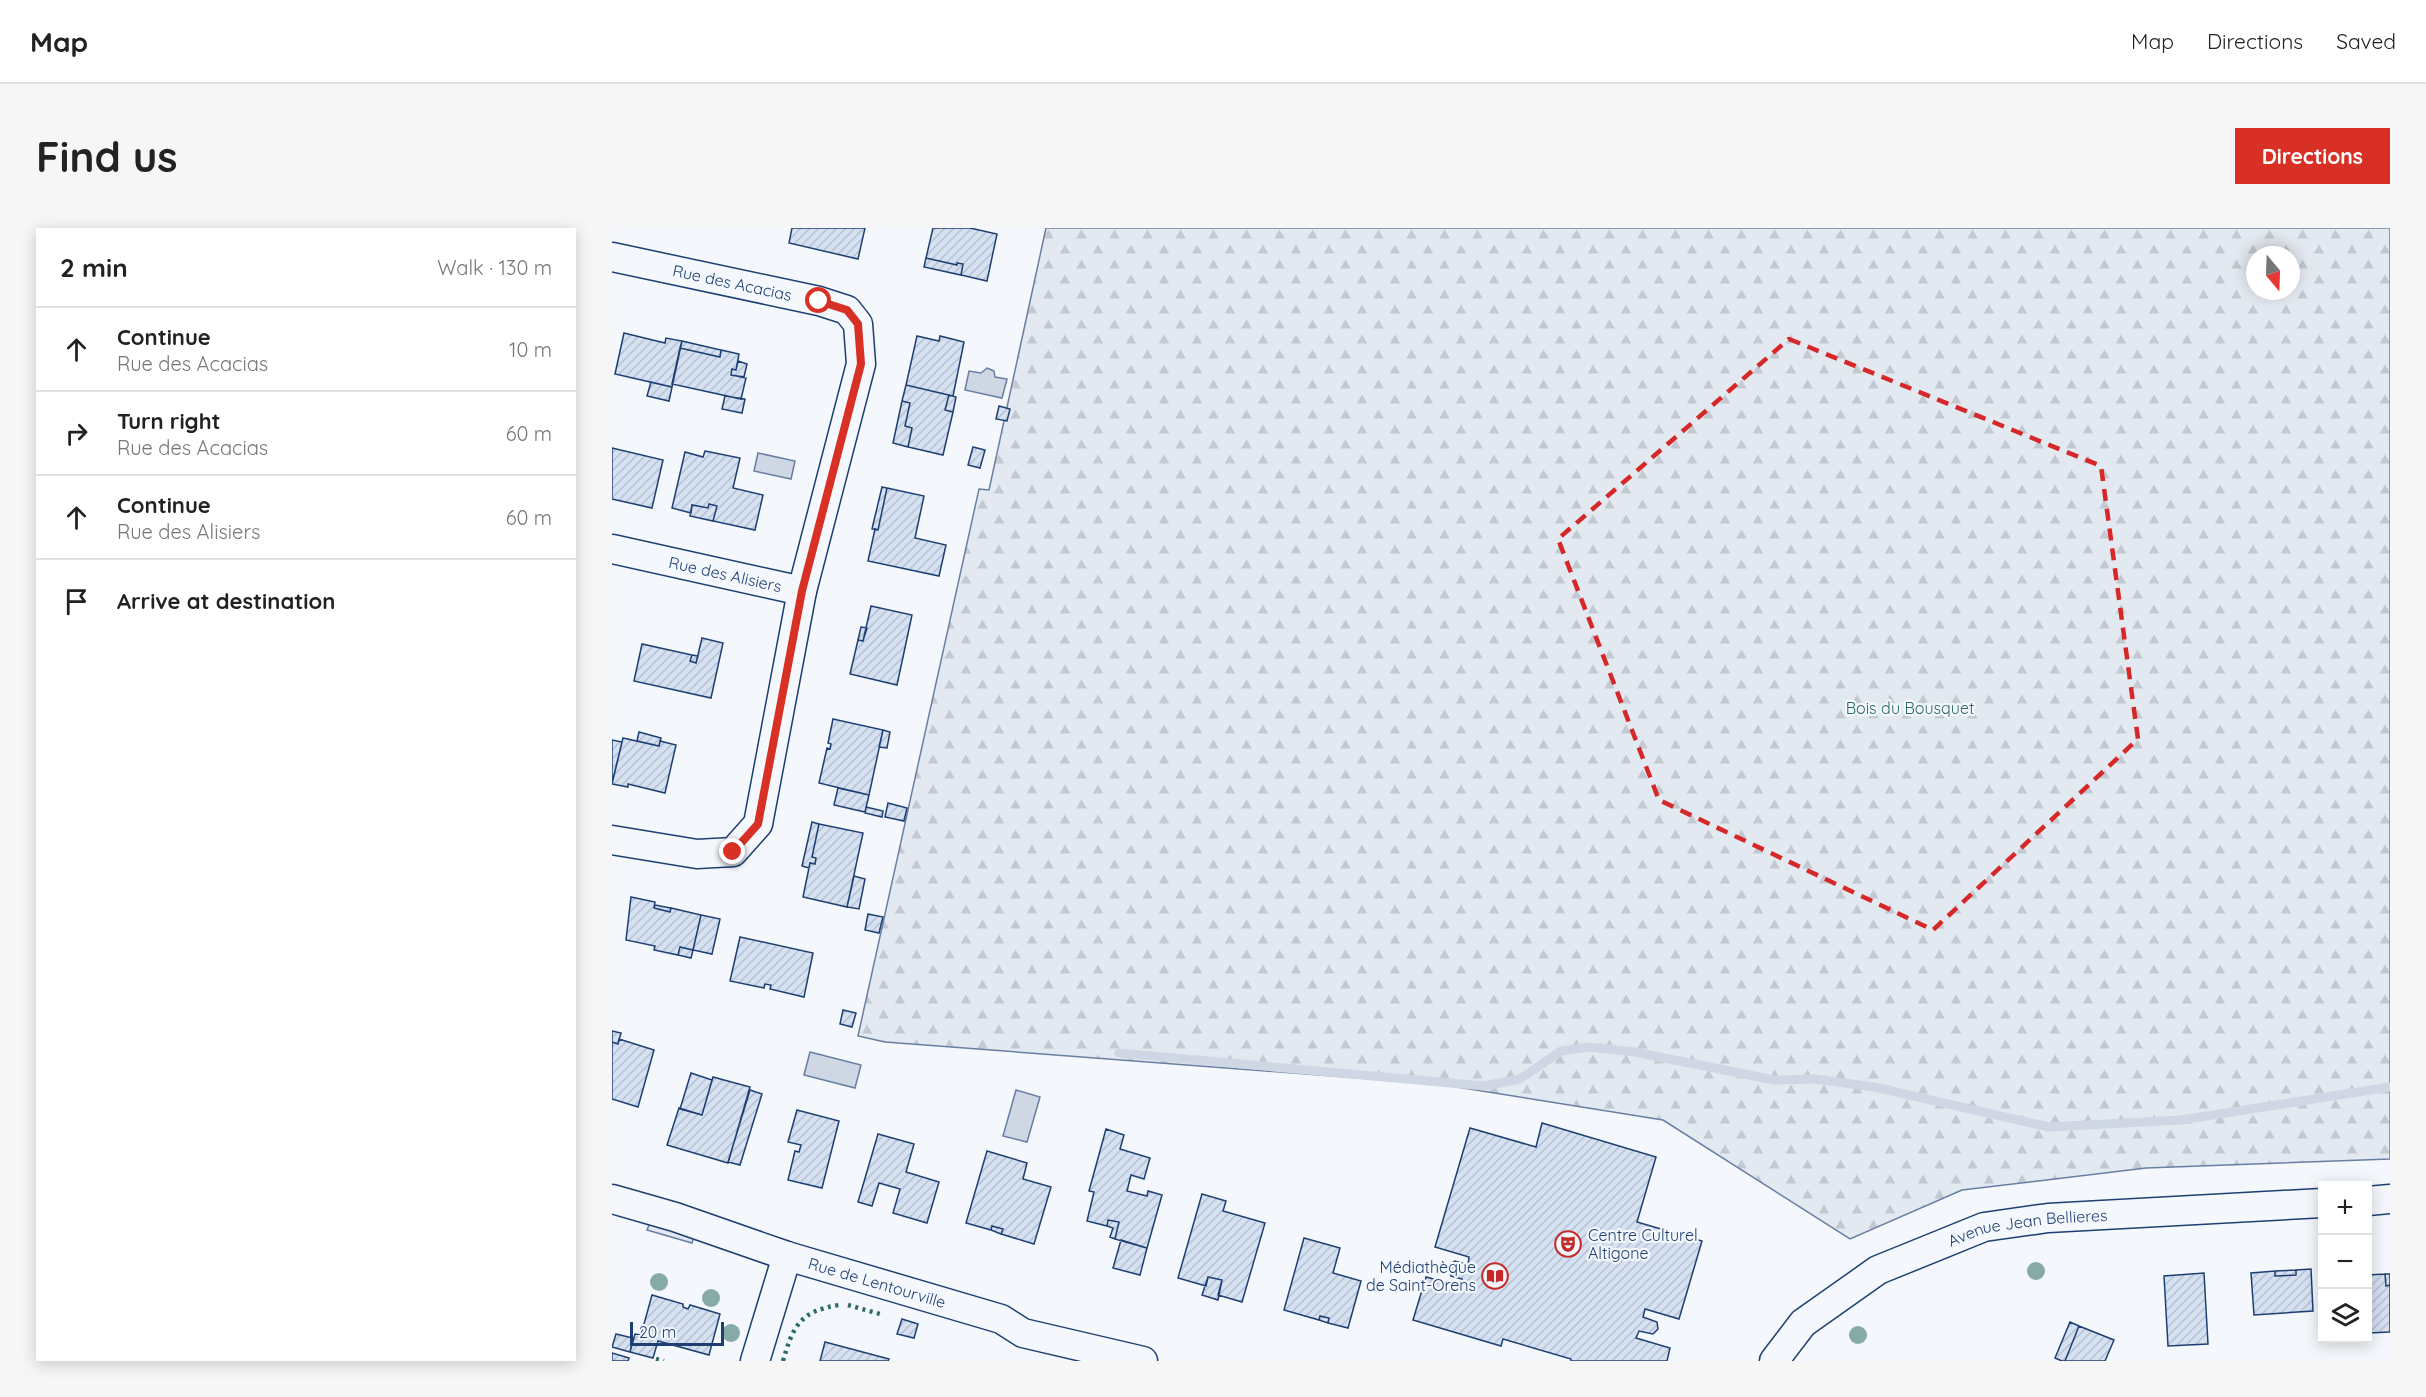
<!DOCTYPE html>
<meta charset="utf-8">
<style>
:root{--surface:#fff;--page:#f6f6f6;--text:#222;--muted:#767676;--line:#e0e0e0;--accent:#d93025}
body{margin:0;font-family:Quicksand,sans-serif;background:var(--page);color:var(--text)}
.controls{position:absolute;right:18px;bottom:18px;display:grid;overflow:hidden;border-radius:0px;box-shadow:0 3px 15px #0003}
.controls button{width:54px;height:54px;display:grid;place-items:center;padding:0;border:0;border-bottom:2px solid var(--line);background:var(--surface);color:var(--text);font:30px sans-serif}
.compass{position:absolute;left:1634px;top:18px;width:54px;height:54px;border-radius:50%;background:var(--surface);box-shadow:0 3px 15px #0003;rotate:161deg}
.scale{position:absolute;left:18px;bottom:15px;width:94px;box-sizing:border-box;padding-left:6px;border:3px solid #1d3f73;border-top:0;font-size:16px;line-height:21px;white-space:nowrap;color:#1d3f73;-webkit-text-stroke:4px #f4f7fb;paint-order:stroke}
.stop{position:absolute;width:18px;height:18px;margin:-14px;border:4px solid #d93025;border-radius:50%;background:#fff}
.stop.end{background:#d93025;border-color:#fff;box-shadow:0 2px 6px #0008}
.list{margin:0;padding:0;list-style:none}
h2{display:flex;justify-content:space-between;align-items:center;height:78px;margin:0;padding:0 24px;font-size:26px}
h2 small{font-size:20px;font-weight:400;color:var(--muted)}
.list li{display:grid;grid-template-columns:39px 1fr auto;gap:18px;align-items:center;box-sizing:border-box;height:84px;padding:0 24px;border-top:2px solid var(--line)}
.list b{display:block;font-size:22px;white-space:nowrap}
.list p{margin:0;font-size:20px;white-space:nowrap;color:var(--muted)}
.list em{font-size:20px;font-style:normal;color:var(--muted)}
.icon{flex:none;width:33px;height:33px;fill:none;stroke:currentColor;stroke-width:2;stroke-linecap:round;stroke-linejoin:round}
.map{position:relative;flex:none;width:1778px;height:1133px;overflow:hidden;border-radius:0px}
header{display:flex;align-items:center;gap:36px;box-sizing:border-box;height:84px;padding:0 30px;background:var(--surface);border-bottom:2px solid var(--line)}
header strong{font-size:28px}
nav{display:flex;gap:33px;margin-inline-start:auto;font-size:21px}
.intro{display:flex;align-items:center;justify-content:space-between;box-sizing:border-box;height:144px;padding:0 36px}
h1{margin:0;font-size:42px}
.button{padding:15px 27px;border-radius:0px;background:var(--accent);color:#fff;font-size:21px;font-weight:700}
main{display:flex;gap:36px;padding:0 36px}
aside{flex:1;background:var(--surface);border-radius:0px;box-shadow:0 3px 15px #0003}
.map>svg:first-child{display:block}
.forest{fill:url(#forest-firs);stroke:#687fa3;stroke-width:1.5;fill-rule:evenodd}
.parking{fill:#e3e8f0;stroke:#687fa3;stroke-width:1.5}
.water{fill:#cfd7e4;stroke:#687fa3;stroke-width:1.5}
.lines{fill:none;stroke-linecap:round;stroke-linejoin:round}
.stream{stroke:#cfd7e4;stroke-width:9}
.building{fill:url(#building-hatch);stroke:#1d3f73;stroke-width:1.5}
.minor-casing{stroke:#1d3f73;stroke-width:31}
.minor{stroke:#f4f7fb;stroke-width:28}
.hedge{stroke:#2c6c60;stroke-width:4.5;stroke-dasharray:3 4.5;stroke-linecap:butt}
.tree{fill:#86aba6}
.route{stroke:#d93025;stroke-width:8}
.marked{fill:none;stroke:#d62828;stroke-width:4.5;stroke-dasharray:12 8;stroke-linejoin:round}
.labels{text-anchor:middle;stroke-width:4.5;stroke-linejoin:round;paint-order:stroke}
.street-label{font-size:16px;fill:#1d3f73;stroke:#f4f7fb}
.park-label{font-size:16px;fill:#2c6c60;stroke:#f4f7fb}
.poi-label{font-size:16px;fill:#1d3f73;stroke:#f4f7fb;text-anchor:start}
</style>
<header>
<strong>Map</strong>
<nav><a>Map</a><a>Directions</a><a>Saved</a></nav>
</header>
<div class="intro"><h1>Find us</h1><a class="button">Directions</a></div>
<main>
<aside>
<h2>2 min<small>Walk · 130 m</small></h2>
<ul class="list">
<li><svg class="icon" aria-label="ahead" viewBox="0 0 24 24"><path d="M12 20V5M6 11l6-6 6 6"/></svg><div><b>Continue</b><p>Rue des Acacias</p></div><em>10 m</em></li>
<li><svg class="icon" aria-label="right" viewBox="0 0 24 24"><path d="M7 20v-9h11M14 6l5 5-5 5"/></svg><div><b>Turn right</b><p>Rue des Acacias</p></div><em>60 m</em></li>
<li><svg class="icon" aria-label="ahead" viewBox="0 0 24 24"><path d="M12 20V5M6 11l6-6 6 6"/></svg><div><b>Continue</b><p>Rue des Alisiers</p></div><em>60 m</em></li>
<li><svg class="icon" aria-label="arrive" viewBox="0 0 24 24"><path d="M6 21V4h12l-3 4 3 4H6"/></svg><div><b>Arrive at destination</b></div></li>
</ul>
</aside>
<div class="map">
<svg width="1778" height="1133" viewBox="0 0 1778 1133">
<defs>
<pattern id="forest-firs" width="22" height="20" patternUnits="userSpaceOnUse" patternTransform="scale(1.5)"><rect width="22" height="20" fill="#e3e9f0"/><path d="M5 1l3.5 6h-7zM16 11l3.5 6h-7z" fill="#c2c9d1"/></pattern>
<pattern id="building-hatch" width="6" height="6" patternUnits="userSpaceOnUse" patternTransform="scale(1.5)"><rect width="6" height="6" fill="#d5e0f0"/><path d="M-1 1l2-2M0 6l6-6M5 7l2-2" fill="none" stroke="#b6c1d1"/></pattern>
</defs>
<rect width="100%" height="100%" fill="#f4f7fb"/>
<path class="forest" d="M434,0h1344v931l-244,9 -184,22 -112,49 -187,-119 -225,-36 -553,-42 -27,-6 121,-547 10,1zM1643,27h36v36h-36z"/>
<path class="parking" d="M38,995l44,13 -2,7 -45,-13z"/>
<path class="water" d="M375,140l7,3 1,6 12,2 -5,19 -37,-8 4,-19 12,2z
M146,225l37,8 -4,18 -37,-8z
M198,824l51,13 -6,23 -51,-13z
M404,862l24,7 -13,45 -24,-6z"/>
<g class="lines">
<path class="stream" d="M507,825l365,33 36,-7 41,-28 28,-4 46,5 139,28 41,-1 59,8 175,40 132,-7 209,-33"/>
</g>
<path class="building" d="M180,0h73l-7,31 -69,-16z
M321,0h37l27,6 -10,47 -26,-6 2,-11 -6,-1v2l-31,-7z
M314,30l31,7v-2l6,1 -2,11 -37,-8z
M12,105l41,10 1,-5 16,3 -10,46 -57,-13z
M305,108l22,5 1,-5 24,6 -11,54 -47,-11z
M70,113l39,9 -1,7 -40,-9z
M68,120l40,9 1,-7 18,4 -3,16 -4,-1 -1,6 15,3 -5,21 -69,-15z
M126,133l9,3 -3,13 -13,-2 1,-6 4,1z
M39,154l21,5 -3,14 -22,-5z
M294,157l43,10 -4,15 8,2 -10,43 -35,-8 4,-19 -7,-2 5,-23 -8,-2z
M337,167l7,2 -3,15 -8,-2z
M113,168l20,3 -3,14 -20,-4z
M290,173l8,2 -5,23 7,2 -4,19 -15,-4z
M387,178l11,3 -3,12 -11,-2z
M361,219l12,3 -5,18 -12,-3z
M0,220l51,12 -11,48 -40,-9z
M93,223l35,7 -7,30 30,7 -8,35 -42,-9 4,-15 -8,-2 -1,4 -16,-3 -1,8 -19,-5 13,-56 18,5z
M270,259l5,1 -9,42 -6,-1z
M275,260l37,8 -9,42 31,7 -7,31 -71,-15 7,-32 3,1z
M97,276l8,2 -4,15 -23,-5 2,-11 16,3z
M259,378l41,9 -15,70 -47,-11 8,-34 5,1z
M249,399l6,1 -4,13 -5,-1z
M90,410l21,5 -12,55 -77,-17 8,-37 50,11 -2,6 6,2z
M80,427l6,1 -2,7 -6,-2z
M221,491l50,11 -14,65 -50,-12 8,-35 3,1 1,-5 -3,-1z
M271,502l7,2 -3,16 -8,-1z
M27,504l22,6 -2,8 -22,-5z
M11,510l36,8 1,-5 16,4 -11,48 -37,-9v3l-16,-3z
M0,512l10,2 -9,37h-1z
M226,560l31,7 -4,17 -31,-7z
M276,575l19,5 -3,13 -19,-4z
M254,579l17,4 -1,6 -17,-4z
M200,594l7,2 -7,33 4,1 -1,6 -5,-1 -1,5 -7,-2z
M207,596l44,9 -16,74 -44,-10 7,-34 5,1 1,-6 -4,-1z
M242,648l11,3 -6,30 -12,-2z
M19,669l24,5 -1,6 16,4 1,-4 30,7 -8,35 -13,-3 -2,8 -24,-5 1,-4 -29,-6z
M43,677l16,3 -1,4 -16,-4z
M256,686l15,3 -4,16 -14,-3z
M89,687l19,4 -8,35 -19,-4z
M128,709l73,16 -9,44 -34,-8 1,-4 -6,-1 -1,4 -34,-7z
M68,719l13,3 -2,8 -13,-3z
M231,782l13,3 -4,14 -12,-3z
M0,803l9,2 -3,11 -6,-2z
M7,811l35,11 -16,57 -26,-8v-57l6,2z
M79,845l21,7 -10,35 -22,-6z
M101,849l37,10 -22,76 -61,-18 12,-37 23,7z
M138,862l12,4 -22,71 -12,-3z
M185,882l42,11 -17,67 -34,-8 7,-29 4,1 2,-7 -13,-3z
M930,895l114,34 -19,65 65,19 -23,78 -34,-10 -2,8 14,5 1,7 -5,5 -14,-3 -3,7 34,10 -3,13h-96v-2l-68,-20 -2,7 -88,-26 13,-43 34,9 2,-7 -11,-3 -4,-10 8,-5 13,4 1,-8 -34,-10 35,-119 66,19z
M494,901l18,6 -4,14 30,9 -6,21 -13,-4 -4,16 20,5 1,-5 14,4 -15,53 -32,-9 4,-17 -11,-2 -1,6 -20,-5 7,-29 -5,-1z
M266,906l36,10 -8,28 33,10 -12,41 -34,-10 7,-24 -21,-6 -7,23 -14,-4z
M375,923l40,12 -4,16 28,8 -17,57 -33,-10 2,-5 -11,-3 -1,4 -25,-7z
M590,966l24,7 -3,10 42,12 -23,79 -24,-7 4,-15 -14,-3 -2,9 -28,-8z
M496,992l11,2 -4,17 -5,-2 3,-9 -6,-2z
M380,998l11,3 -2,5 -10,-4z
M692,1010l36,10 -7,25 28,8 -13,47 -20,-5 1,-5 -9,-2 -1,4 -35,-10z
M509,1012l26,8 -7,27 -27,-7z
M1699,1041l2,42 -59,4 -3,-42 24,-2v5l21,-1v-5z
M1684,1042v5l-21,1v-5z
M1592,1045l4,71 -40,2 -4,-70z
M1773,1046h5v11l-4,1z
M1773,1046l1,12 4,-1v47l-22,1v-58z
M596,1049l14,3 -4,20 -16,-5z
M40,1067l31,9v3l5,2 2,-4 30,9 -11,41 -51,-14 -5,17 -23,-6 5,-18 6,1z
M708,1088l9,2 -1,5 -9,-3z
M290,1091l16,5 -4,14 -17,-4z
M1458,1094l9,4 -14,35h-3l-7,-3z
M1467,1098l35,14 -9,21h-40z
M4,1106l17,4 -3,14 -18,-5z
M213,1114l64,17 -1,2h-68z
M0,1125l17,5 -1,3h-16z"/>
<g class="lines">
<g class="minor-casing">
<g id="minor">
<path id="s1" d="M0,29l207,44 28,9 11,14 3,40 -59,227"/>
<path id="s2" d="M0,321l190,42 -44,233 -25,28 -36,2 -85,-14"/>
<path id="s3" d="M0,971l63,18 112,39 214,63 22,14 120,28"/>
<path d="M1756,973l22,-2"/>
<path d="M143,1133l32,-105"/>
<path id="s4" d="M1162,1133l29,-38 75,-53 106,-43 64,-9 274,-15"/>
</g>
</g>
<use href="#minor" class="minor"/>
<path class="hedge" d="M236,1077l32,9
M44,1131l8,2
M171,1133c10,-35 17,-50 56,-56"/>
</g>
<g class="tree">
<circle cx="1424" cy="1043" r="9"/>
<circle cx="47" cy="1054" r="9"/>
<circle cx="99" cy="1070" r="9"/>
<circle cx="119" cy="1105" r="9"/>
<circle cx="1246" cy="1107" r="9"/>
</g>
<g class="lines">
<path class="route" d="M121,624l25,-28 44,-233 59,-227 -3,-40 -11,-14 -28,-9"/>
</g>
<path class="marked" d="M1177,111l312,127 37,273 -205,191 -274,-130 -101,-261z"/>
<defs>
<g id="theatre-ring" transform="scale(1.35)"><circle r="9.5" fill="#f4f7fb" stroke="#c62828" stroke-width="1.5"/><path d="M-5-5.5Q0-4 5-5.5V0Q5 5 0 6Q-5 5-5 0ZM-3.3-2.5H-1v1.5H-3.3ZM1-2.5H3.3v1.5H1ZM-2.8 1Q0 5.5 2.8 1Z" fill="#c62828"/></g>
<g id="library-ring" transform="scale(1.35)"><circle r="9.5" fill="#f4f7fb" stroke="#c62828" stroke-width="1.5"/><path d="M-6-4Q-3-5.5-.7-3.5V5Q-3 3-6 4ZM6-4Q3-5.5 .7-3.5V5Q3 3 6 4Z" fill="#c62828"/></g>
</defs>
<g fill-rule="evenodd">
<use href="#theatre-ring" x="956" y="1016"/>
<use href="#library-ring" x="883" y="1048"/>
</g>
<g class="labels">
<g class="street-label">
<text dy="6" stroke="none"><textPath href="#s1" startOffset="123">Rue des Acacias</textPath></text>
<text dy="6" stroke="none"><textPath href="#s2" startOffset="116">Rue des Alisiers</textPath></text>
<text dy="6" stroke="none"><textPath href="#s4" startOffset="297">Avenue Jean Bellieres</textPath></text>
<text dy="6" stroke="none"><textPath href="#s3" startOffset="278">Rue de Lentourville</textPath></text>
</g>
<g class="park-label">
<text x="1298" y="486">Bois du Bousquet</text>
</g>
<g class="poi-label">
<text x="976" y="1013">Centre Culturel<tspan x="976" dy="18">Altigone</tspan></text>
<text x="864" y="1045" text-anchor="end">Médiathèque<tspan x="864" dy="18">de Saint-Orens</tspan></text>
</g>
</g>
</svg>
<div class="controls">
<button>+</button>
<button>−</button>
<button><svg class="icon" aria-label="layers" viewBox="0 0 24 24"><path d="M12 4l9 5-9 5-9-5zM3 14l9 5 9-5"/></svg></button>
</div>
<svg class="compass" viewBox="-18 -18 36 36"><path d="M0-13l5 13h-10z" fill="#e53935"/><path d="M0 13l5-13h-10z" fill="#767676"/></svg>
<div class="scale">20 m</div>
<div class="stop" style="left:207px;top:73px"></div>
<div class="stop end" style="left:121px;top:624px"></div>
</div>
</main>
